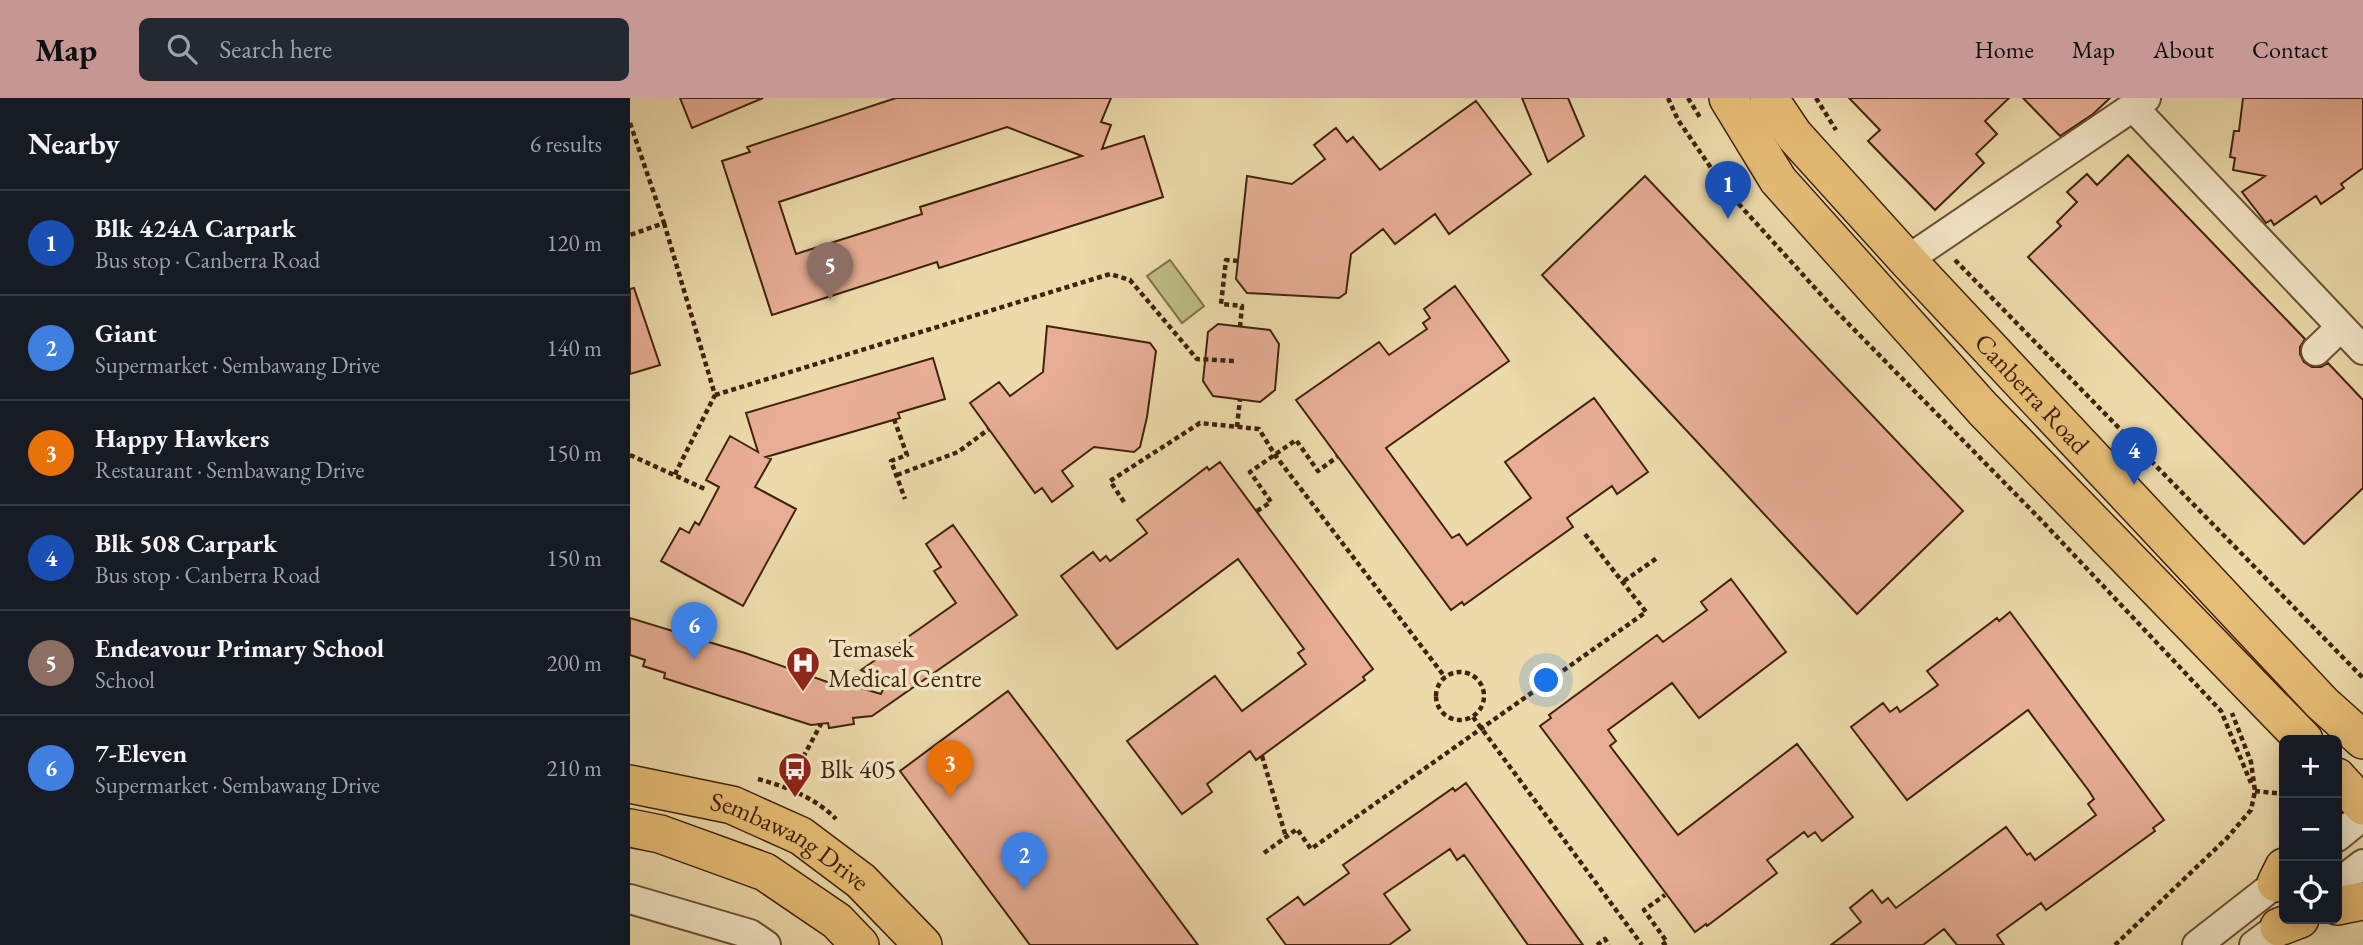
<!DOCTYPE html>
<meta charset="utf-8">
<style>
:root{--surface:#171b24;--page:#242831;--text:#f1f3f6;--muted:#9ea1a6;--line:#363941;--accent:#c59692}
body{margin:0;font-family:"EB Garamond",serif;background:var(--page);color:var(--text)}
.controls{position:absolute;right:21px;bottom:21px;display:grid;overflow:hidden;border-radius:10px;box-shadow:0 4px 18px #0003}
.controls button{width:63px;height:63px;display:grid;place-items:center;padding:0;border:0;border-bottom:2px solid var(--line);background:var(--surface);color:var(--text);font:35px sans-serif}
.you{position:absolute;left:917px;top:583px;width:24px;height:24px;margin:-18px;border:5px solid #fff;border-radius:50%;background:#1a73e8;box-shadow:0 0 0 10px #1a73e833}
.badge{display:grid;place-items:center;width:46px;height:46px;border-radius:50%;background:var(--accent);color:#fff;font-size:23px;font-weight:700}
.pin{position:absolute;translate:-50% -58px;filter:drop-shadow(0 2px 4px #0008)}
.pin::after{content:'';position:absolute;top:37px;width:24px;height:21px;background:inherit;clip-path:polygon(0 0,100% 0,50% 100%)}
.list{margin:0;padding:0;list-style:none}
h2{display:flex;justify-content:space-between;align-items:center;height:91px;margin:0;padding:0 28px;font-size:30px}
h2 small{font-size:23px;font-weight:400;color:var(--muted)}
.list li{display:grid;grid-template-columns:46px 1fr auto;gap:21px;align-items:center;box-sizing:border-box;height:105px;padding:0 28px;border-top:2px solid var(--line)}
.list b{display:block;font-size:26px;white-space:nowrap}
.list p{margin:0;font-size:23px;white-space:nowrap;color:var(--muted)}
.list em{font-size:23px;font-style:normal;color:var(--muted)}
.icon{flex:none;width:38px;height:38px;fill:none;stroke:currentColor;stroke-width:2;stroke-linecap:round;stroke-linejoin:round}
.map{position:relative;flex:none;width:1733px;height:847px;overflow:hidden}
header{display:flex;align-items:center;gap:42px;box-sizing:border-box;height:98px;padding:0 35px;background:var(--accent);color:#111}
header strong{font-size:33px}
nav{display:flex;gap:38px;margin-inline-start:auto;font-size:24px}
.search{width:490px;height:63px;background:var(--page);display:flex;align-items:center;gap:18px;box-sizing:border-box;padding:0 24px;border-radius:10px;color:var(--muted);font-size:26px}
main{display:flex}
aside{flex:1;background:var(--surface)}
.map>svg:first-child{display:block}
.green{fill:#bfbd84;stroke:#807048;stroke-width:2}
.building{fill:#e7ae95;stroke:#41230c;stroke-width:2;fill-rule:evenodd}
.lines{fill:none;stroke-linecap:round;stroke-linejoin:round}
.minor-casing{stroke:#6c5134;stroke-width:32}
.major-casing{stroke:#41230c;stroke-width:40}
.path{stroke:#41230c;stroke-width:4.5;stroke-dasharray:5 3.5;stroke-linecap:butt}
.minor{stroke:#f3e7c8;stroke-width:28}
.major{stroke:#e6bd75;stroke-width:37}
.labels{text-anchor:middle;stroke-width:7;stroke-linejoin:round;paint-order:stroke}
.street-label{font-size:26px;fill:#41230c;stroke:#f3e7c8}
.poi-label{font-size:26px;fill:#41230c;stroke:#f3e7c8;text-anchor:start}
</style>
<header>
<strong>Map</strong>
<div class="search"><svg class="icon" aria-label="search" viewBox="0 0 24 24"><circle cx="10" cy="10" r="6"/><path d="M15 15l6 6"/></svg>Search here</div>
<nav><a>Home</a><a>Map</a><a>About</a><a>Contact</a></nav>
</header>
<main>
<aside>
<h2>Nearby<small>6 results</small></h2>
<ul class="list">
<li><span class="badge" style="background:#1a4fb4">1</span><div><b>Blk 424A Carpark</b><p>Bus stop · Canberra Road</p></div><em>120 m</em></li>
<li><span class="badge" style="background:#3f7fe0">2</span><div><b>Giant</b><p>Supermarket · Sembawang Drive</p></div><em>140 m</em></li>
<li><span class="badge" style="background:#e8710a">3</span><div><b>Happy Hawkers</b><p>Restaurant · Sembawang Drive</p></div><em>150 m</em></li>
<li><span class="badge" style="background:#1a4fb4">4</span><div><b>Blk 508 Carpark</b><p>Bus stop · Canberra Road</p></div><em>150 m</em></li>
<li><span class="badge" style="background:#8d6e63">5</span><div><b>Endeavour Primary School</b><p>School</p></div><em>200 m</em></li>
<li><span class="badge" style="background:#3f7fe0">6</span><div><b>7-Eleven</b><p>Supermarket · Sembawang Drive</p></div><em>210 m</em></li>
</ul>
</aside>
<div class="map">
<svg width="1733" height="847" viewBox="0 0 1733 847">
<rect width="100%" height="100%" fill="#ecdaaa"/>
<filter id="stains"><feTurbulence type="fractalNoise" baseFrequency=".00286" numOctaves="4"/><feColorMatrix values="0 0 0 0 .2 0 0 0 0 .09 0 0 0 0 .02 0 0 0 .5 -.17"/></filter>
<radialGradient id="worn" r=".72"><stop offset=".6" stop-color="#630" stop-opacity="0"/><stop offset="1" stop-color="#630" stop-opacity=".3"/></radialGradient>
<path class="green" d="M540,162l34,46 -22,17 -35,-47z"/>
<path class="building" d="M50,0h83l-71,30z
M266,0h215l-10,24 10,3 -9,24 42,-13 19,61 -224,71 -2,-6 -165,53 -50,-154 28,-9 -3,-5zM377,29l75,29 -162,51 2,7 -126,40 -17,-52z
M892,0h46l16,38 -36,26z
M1219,0h160l-24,23 12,13 -21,20 8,9 -49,47 -67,-69 12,-11z
M1393,0h87l-17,16 -33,22z
M1613,0h120v70l-22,16 3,4 -23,16 -5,-8 -42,29 -3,-5 -5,3 -24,-31 23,-16 -32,-6 2,-12 -5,-1 4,-26h5z
M846,3l55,73 -82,60 -14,-20 -40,30 -12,-15 -32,25 -5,39 -7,5 -92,-5 -11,-14 11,-103 45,8 33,-25 -11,-14 22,-17 11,14 6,-5 27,33z
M1498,57l177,184 -5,8v7l4,8 8,5h9l7,-4 35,37v88l-59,56 -276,-287 33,-31 -4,-4 20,-20 -10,-10 20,-18 10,11z
M1015,78l318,335 -106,103 -315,-339z
M825,188l54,75 -123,87 66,90 7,-4 8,11 64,-47 -26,-36 89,-64 54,74 -31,22 -5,-8 -45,32 6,9 -109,78 -2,-3 -11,8 -155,-210 83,-58 10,13 38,-26 -4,-6 7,-5 -6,-9z
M4,190l26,77 -30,9v-85z
M588,226l52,6 9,14 -4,46 -15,12 -47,-6 -10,-15 5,-49z
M417,228l103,17 6,8 -9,66 -7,30 -6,5 -40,-5 -32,24 11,15 -21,16 -10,-14 -7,5 -65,-90 29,-21 11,14 33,-24z
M303,260l12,41 -47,14 2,5 -134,39 5,2 -16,28 41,22 -53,97 -82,-45 19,-33 9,5 6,-11 4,3 20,-38 -13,-7 24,-44 28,16 -12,-39z
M590,364l153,207 -10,8 2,3 -109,80 -6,-9 -43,33 5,8 -30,22 -55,-73 88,-65 27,35 64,-47 -8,-11 6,-4 -66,-90 -121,90 -56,-73 32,-24 7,9 6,-5 4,5 37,-28 -10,-13 70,-53 2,3z
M323,427l64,90 -145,101 -19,2 1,6 -25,4 -1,-5 -17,2 -147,-47 1,-5 -22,-7 2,-6 -15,-5v-37l115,35 88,31 11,-1 37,11 5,-11 -25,-13 95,-67 -22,-32 7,-4 -15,-23z
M1101,481l55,73 -87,66 -27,-35 -64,47 8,11 -6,5 68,89 119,-91 56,73 -31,24 -7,-9 -7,5 -4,-5 -37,28 10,13 -70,53 -1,-2 -11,8 -155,-206 11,-8 -2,-3 108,-80 6,7 44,-32 -6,-8z
M1380,514l154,208 -11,8 2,3 -109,79 -5,-7 -44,32 7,10h-47l-13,-16 -21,16h-92l30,-23 -11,-14 22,-18 10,13 6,-5 8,10 110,-81 21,28 3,-2 5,7 61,-45 -8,-11 6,-5 -5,-8 -61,-81 -121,90 -56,-73 32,-24 7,9 7,-5 3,5 38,-27 -11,-14 70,-53 2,3z
M378,593l48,63 142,191h-168l-130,-174z
M836,685l117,162h-55l-58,-82 -6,-8 -7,5 -7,-11 -66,45 26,36 -21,15h-103l-19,-26 31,-22 6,8 45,-32 -6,-8 110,-77 2,3z"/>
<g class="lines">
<g class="minor-casing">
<path id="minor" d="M1503,9l230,243
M1277,162l239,-162
M1686,253l25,-24
M1707,739l26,-21
M1707,786l26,-20
M0,801l120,35 16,11
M1567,847l87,-68
M1624,847l35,-26"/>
</g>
<g class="major-casing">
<g id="major">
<path d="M1098,0l50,82 205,229 321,331"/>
<path id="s1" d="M1139,0l25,37 113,125 415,443 41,37"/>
<path d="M1707,679l26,29"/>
<path id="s2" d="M0,686l102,21 69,31 60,45 62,64"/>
<path d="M0,730l30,6 105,38 72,49 23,24"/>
<path d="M1646,785l8,-16"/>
<path d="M1707,808l26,-5"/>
<path d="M1649,829l21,-8"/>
</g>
</g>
<path class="path" d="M1038,0l10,22 49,71 107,118 208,212 179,190 30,72
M1058,0l13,21
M1186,0l20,32
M0,25l34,100 -34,12
M34,125l51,172 -41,81
M1325,162l408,418
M608,163l-12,-1 -5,44 21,2 -2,21
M85,297l395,-121 20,6 67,79 39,2
M264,321l13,36 -16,6 14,38
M607,329l3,-28
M0,357l77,35
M267,377l61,-23 31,-23
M494,404l-14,-21 90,-58 59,6 16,26 170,222
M627,413l14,-9 -21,-30 46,-32 22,31 19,-14
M994,483l33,-23
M806 598a24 24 0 1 1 48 0a24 24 0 1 1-48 0Z
M843,619l169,228
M632,658l24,81
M128,681c29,8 56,18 78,40
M157,689l34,-63
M1625,693l29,3
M634,755l33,-24 14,20 335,-237 -61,-78
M967,847l8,-6 4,6
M1032,847l5,-3 -23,-32 21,-15
M1485,847l112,-107 24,-28 4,-19 -4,-29 -19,-49"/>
<use href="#minor" class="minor"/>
<use href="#major" class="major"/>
</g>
<defs>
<g id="hospital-pin" transform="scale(1.75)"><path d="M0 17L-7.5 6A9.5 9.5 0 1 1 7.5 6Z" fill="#8f2418" stroke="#f3e7c8"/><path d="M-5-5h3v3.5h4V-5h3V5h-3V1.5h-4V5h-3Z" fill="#fff"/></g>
<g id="bus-pin" transform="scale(1.75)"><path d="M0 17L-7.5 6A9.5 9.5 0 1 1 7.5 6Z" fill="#8f2418" stroke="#f3e7c8"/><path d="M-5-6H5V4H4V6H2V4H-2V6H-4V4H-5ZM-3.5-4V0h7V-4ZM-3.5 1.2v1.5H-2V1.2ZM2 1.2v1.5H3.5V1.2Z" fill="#fff"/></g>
</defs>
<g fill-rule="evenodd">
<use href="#hospital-pin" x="173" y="565"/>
<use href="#bus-pin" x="165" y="671"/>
</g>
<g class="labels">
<g class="street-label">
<text dy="9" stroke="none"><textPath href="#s1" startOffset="396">Canberra Road</textPath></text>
<text dy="9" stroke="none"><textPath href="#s2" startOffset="172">Sembawang Drive</textPath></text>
</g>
<g class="poi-label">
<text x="198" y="559">Temasek<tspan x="198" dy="30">Medical Centre</tspan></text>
<text x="190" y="680">Blk 405</text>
</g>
</g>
<rect width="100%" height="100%" filter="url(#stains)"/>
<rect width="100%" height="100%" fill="url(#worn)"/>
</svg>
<div class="controls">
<button>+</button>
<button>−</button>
<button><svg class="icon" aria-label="locate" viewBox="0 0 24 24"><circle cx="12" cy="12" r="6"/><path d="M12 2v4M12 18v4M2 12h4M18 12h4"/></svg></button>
</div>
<div class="you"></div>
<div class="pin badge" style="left:1098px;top:121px;background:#1a4fb4">1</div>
<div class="pin badge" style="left:394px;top:792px;background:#3f7fe0">2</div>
<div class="pin badge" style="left:320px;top:700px;background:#e8710a">3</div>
<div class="pin badge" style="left:1504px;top:387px;background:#1a4fb4">4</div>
<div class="pin badge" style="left:200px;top:202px;background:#8d6e63">5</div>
<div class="pin badge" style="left:64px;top:562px;background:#3f7fe0">6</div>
</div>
</main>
